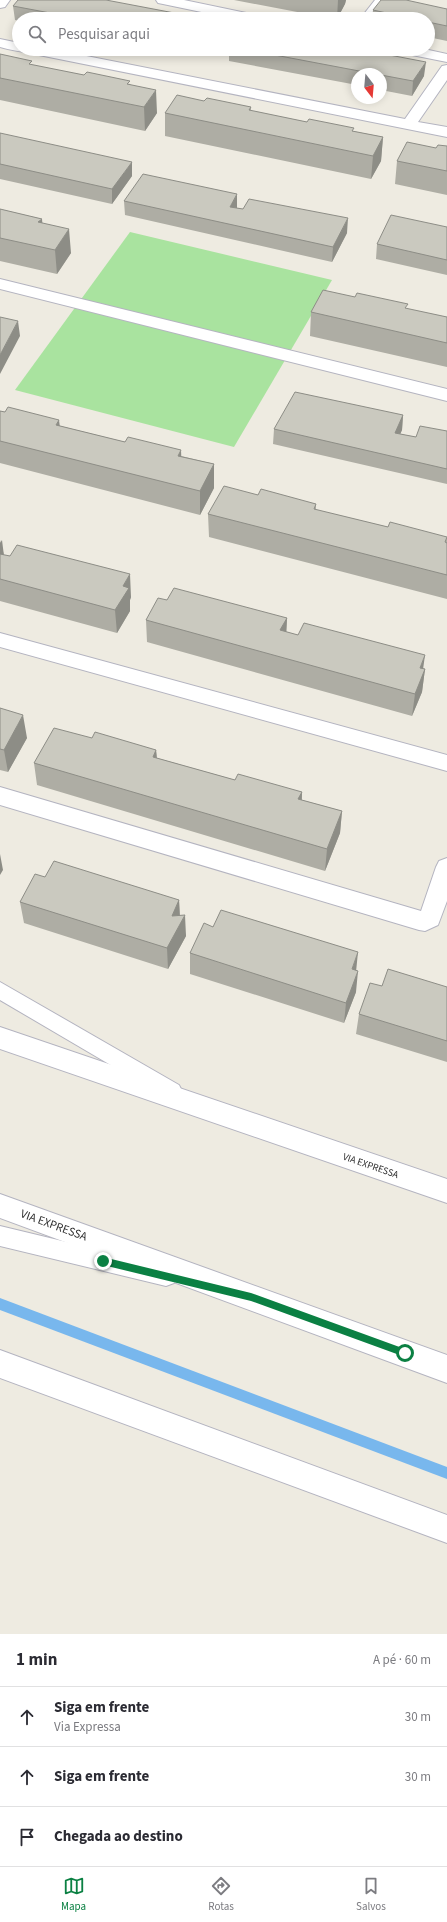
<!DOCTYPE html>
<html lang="pt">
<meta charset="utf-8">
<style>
:root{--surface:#fff;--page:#f7f7f7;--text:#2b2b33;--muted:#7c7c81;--line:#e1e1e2;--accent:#0b8043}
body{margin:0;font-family:"Source Sans 3",sans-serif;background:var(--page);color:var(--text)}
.compass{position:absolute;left:351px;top:68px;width:36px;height:36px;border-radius:50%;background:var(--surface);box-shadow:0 2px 10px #0003;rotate:164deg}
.stop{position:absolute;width:12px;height:12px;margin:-9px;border:3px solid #0b8043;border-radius:50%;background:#fff}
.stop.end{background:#0b8043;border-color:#fff;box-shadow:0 1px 4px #0008}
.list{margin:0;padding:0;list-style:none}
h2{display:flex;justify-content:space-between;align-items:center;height:52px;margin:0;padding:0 16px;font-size:17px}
h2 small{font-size:13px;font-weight:400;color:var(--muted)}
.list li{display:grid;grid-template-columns:26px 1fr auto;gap:12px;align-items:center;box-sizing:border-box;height:60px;padding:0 16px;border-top:1px solid var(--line)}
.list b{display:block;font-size:15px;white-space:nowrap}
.list p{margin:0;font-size:13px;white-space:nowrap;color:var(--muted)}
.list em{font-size:13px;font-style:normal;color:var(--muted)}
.icon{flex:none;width:22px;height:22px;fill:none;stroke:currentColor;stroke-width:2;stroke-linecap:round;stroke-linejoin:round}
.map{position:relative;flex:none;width:447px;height:1634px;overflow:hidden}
.search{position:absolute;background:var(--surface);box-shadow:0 2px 10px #0003;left:12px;right:12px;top:12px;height:44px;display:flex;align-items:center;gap:10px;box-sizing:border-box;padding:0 14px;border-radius:22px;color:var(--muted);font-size:15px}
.sheet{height:232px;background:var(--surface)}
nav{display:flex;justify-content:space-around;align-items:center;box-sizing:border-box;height:56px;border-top:1px solid var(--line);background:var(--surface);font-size:11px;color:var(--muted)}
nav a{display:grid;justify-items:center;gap:2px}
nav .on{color:var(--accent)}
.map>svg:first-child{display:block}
.green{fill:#a9e39f}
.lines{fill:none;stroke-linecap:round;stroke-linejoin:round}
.stream{fill:#78b7ed;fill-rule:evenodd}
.service-casing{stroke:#b4b4c0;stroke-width:2}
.pedestrian-casing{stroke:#b4b4c0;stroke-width:2}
.minor-casing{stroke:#b4b4c0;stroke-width:2}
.secondary-casing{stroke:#b4b4c0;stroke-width:2}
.service{fill:#fff;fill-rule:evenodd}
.pedestrian{fill:#fff;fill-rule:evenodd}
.minor{fill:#fff;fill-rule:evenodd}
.secondary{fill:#fff;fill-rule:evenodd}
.wall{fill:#aeada4}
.shaded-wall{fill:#8d8d86}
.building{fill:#cac9bf;stroke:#8d8d86}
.route{fill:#0b8043}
.labels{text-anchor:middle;stroke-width:3;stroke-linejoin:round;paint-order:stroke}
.street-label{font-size:10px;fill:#2e2e2e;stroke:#fff}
.near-street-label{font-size:12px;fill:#2e2e2e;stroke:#fff}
</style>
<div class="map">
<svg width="447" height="1634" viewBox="0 0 447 1634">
<rect width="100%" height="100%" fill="#eeebe1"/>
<path class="green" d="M130,232l202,48 -98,167 -219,-57z"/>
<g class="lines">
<path class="stream" d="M0,1298l447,169v12l-447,-169z"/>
<g class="service-casing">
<path id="service" d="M0,982l179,103 3,6 -3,6 -7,3 -7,-3 -165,-97z
M0,1226l166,40 8,3 3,7 -3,7 -8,3 -166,-40z"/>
</g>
<g class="pedestrian-casing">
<path id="pedestrian" d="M0,279l447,110v12l-447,-112z"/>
</g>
<g class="minor-casing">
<path id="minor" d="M0,0h10l-5,7 -5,1z
M156,0h28l72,15 5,1 2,3h-28l-72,-15 -5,-1z
M375,0h15l-15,19h-15z
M0,39l19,4v6h32l354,70 37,-53 5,-1v15l-29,42 29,5v10l-418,-84c-9,-2 -19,-3 -29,-6z
M395,49h29l23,5v8l-50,-10z
M0,633l447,122v16l-447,-124z
M0,787l421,124 15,-44 3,-6 8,-3v43l-9,24 -13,6 -6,-1 -419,-125z
M0,1350l447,165v28l-447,-165z"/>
</g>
<g class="secondary-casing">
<path id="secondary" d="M0,1027l447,152v24l-447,-154z
M0,1194l447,161v28l-447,-165z"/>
</g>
<use href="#service" class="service"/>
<use href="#pedestrian" class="pedestrian"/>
<use href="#minor" class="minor"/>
<use href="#secondary" class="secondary"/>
</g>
<path class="wall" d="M234,0h112l-1,4 -8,15h-3z
M13,6l193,13h-187v2l-4,-1z
M447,9v32l-19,-4v-18h-56l1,-9z
M163,49h35l-4,6z
M229,49h129l66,27 -12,20 -31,-6v-16h-24v11l-128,-24z
M0,54l32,11 98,19 27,29 -12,18 -145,-31z
M204,101l47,6v4l132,26 -2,24 -10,18 -206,-43v-23z
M0,133l132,43 -20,28 -112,-25z
M447,146v49l-52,-11 2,-23 39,-13z
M124,201l113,7 110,25 -15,29 -207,-47z
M0,209l42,10v4l29,30 -14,21 -57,-13z
M447,227v48l-71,-16 1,-15z
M407,309l40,8v50l-137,-31 1,-24z
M0,411l125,31 56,8v6l33,8v24l-14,27 -200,-52z
M403,415l-1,15 -2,4 16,3 31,-6v53l-174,-40 1,-15z
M258,495l58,9v6l72,17 59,10v62l-238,-62 -1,-23z
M0,540l4,15 127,42 -1,3v11l-13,22 -117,-32z
M167,600l120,18 -1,14 139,37 -3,23 -10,24 -265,-74 -1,-22z
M0,708l27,30 -19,34 -8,-2z
M92,738l64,12 1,8 78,22 67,12v8l40,11 -2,22 -15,38 -288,-86 -3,-22z
M45,877l134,23 1,16 6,20 -18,33 -144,-46 -4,-21z
M213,927l143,43v22l-12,31 -154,-49v-21z
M382,986l65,1v75l-91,-28 3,-20z"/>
<path class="shaded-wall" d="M338,0h8l-1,4 -8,15z
M194,49h4l-4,6z
M426,62l-2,14 -12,20 1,-15z
M156,90l1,23 -12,18 -1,-24z
M383,137l-2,24 -10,18 2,-23z
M132,162v14l-20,28v-15z
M237,194v15l-7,-2z
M348,218l-1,15 -15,29 1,-15z
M42,219l2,23 -6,-20z
M69,229l2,24 -14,21 -2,-24z
M18,321l2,15 -20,38v-19z
M403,415l-1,15 -8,18 1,-15z
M59,420l3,23 -6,-18z
M181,450l1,24 -4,-18z
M214,464v24l-14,27v-24z
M2,540l3,24 -5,7v-28z
M130,574l1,23 -1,3v11l-13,22 -2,-23 8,-24z
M287,618l-1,23 -6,-11z
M425,655l-3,22 -2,-9z
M425,669l-3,23 -10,24 3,-22z
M23,715l4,23 -19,34 -4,-22z
M156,750l2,22 -5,-15z
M302,792l-1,22 -3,-15z
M342,811l-2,22 -15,38 2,-22z
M0,854l3,16 -3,5z
M179,900l1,21 -8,-5z
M185,915l1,21 -18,33 -1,-21z
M358,952l-2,20 -4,-3z
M358,971l-2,21 -12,31 2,-20z"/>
<path class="building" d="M18,0h88l100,19h-124l-69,-13z
M381,0h25l41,9v17l-19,-4v-3h-14l-41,-9z
M243,49h115l68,13 -13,19 -32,-6v-1h-6z
M0,54l32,7 -3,3 55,11 3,-3 43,9 -3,3 29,6 -12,17 -144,-29z
M177,95l27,6 3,-3 44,9 -2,3 58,12 2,-3 45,9 -2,3 31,6 -10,19 -208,-43z
M0,133l132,29 -20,27 -112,-25z
M407,142l29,6 2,-3 9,1v25l-50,-10z
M143,174l94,20 -7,13 13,2 6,-10 99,19 -15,29 -209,-46z
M0,209l42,10 -4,3 31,7 -14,21 -55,-12z
M391,215l56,12v33l-70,-16z
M323,290l32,7 2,-4 51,11 -3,4 42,9v26l-136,-31z
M0,317l18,4 -18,34z
M295,392l108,23 -8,18 21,4 4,-11 27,5v38l-173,-40z
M8,407l51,13 -3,5 69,17 3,-5 53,13 -3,6 36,8 -14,27 -200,-50v-30l5,1z
M224,486l34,9 3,-6 55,15 -2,5 74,18 2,-5 57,15 -2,5 2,1v32l-239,-61z
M17,545l113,29 -7,12 6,2 -14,22 -115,-31v-25l10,2z
M174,588l113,30 -7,12 18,5 6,-12 121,32 -5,13 5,1 -10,25 -269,-74 12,-22 9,2z
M0,708l23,7 -19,35 -4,-1z
M54,728l38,10 3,-6 61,18 -3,7 82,23 3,-6 64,18 -4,7 44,12 -15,38 -293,-86z
M54,861l125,39 -7,16 13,-1 -18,33 -147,-46 15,-28 10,3z
M221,910l137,42 -6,17 6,2 -12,32 -156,-50 14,-30 9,4z
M388,969l59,18v54l-88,-27 11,-31 12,3z"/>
<path class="route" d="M103,1257l148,36 154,56 4,4 -4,4 -154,-56 -148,-36 -4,-4z"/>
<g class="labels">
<g class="street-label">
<text transform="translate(371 1165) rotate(19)" y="4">VIA EXPRESSA</text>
</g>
<g class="near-street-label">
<text transform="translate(54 1225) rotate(20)" y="4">VIA EXPRESSA</text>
</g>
</g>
</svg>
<svg class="compass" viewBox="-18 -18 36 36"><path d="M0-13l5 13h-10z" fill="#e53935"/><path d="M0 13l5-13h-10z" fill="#7c7c81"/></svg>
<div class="stop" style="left:405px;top:1353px"></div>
<div class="stop end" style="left:103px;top:1261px"></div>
<div class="search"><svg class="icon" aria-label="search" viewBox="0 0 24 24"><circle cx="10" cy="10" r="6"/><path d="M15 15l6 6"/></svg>Pesquisar aqui</div>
</div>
<section class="sheet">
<h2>1 min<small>A pé · 60 m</small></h2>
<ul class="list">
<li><svg class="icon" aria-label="ahead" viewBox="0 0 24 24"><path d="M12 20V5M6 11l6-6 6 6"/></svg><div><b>Siga em frente</b><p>Via Expressa</p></div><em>30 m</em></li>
<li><svg class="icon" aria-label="ahead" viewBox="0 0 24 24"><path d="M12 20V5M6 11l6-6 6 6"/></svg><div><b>Siga em frente</b></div><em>30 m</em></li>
<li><svg class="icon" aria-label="arrive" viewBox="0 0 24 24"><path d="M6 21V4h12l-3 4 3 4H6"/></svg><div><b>Chegada ao destino</b></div></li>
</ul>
</section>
<nav>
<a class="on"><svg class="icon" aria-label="map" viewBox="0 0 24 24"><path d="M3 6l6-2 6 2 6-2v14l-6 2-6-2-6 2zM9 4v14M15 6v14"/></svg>Mapa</a>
<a><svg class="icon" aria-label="directions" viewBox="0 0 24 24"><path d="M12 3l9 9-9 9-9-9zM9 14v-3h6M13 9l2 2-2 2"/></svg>Rotas</a>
<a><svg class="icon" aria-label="saved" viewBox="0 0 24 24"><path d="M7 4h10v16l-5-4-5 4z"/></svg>Salvos</a>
</nav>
